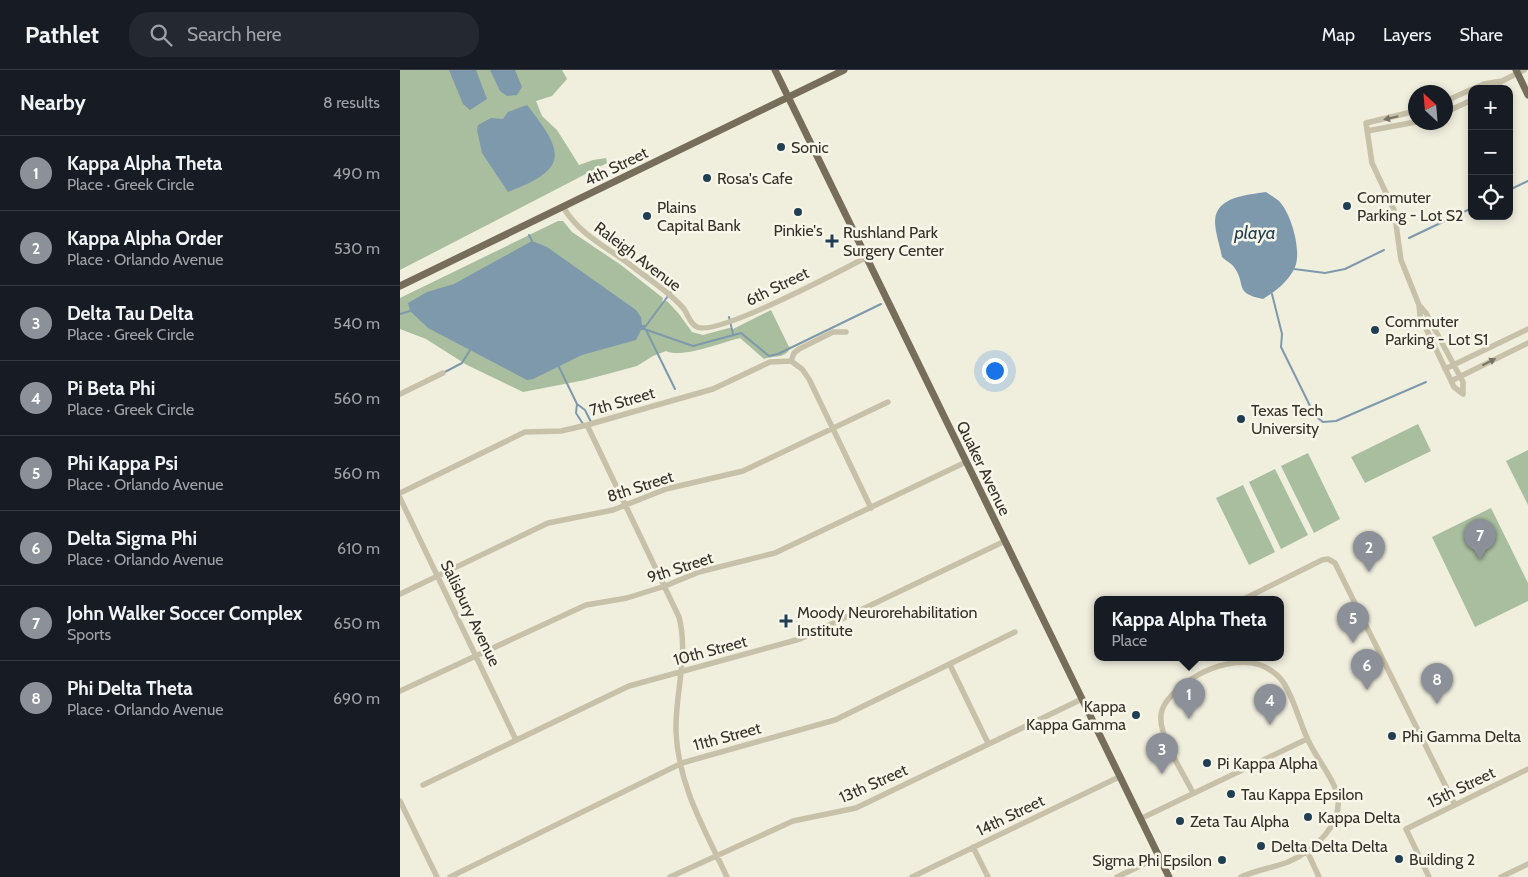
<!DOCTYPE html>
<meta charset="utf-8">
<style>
:root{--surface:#171b24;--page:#242831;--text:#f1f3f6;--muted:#9ea1a6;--line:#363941;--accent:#8c9099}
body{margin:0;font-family:Cabin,sans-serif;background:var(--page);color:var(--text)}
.controls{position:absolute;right:15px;top:15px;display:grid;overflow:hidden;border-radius:10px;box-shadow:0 2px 8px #0003}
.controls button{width:45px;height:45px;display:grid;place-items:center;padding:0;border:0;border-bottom:1px solid var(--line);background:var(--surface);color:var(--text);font:25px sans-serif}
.compass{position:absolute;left:1008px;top:15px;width:45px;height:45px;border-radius:50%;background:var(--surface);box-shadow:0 2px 8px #0003;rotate:334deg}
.you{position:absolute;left:594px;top:300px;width:18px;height:18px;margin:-12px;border:4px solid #fff;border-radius:50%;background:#1a73e8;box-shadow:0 0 0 8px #1a73e833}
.badge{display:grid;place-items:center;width:32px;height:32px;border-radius:50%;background:var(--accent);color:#fff;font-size:16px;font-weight:700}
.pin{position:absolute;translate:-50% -41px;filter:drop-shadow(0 1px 2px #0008)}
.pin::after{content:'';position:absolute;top:26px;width:18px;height:15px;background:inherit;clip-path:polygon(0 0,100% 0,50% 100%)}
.popup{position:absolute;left:694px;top:526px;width:190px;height:65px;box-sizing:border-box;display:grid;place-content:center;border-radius:10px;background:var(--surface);filter:drop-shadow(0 1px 4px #0005);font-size:16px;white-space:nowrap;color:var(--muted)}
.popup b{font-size:19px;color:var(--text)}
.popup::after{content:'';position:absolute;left:50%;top:100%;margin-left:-10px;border:10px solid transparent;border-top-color:var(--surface)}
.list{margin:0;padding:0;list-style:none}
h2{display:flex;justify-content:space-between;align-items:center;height:65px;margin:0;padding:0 20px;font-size:21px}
h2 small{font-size:16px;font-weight:400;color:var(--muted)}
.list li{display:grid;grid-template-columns:32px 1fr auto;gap:15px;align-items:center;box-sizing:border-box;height:75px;padding:0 20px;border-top:1px solid var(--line)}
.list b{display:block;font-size:19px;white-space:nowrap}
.list p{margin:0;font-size:16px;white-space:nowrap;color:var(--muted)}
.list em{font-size:16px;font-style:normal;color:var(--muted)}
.icon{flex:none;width:28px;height:28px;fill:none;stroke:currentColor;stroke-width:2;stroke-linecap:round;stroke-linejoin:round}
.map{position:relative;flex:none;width:1128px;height:807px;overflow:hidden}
header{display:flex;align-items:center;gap:30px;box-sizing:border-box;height:70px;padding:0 25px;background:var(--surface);border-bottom:1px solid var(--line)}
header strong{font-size:24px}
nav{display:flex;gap:28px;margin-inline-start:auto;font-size:18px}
.search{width:350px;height:45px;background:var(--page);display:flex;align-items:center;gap:12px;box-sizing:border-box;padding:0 18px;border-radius:20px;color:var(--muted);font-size:19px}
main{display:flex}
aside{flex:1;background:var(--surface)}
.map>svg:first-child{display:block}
.green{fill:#a8be9e}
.water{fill:#7e99ab}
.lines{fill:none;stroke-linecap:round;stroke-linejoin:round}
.stream{stroke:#7e99ab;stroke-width:2}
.minor{stroke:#c7c1a9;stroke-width:5.5}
.major{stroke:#766d5b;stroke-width:7}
.oneway{fill:#777263}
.poi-dot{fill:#213f53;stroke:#f8f6e9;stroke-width:2}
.labels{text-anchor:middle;stroke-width:5;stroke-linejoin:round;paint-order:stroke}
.poi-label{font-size:16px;fill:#353129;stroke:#f8f6e9;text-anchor:start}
.street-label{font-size:16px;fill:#353129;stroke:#f8f6e9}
.water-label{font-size:18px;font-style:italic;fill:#213f53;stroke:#f8f6e9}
</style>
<header>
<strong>Pathlet</strong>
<div class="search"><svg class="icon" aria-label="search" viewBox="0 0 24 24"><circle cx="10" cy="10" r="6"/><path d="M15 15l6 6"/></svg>Search here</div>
<nav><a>Map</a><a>Layers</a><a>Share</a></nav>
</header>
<main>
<aside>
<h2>Nearby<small>8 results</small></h2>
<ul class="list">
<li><span class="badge">1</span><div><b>Kappa Alpha Theta</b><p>Place · Greek Circle</p></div><em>490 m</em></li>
<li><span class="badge">2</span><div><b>Kappa Alpha Order</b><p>Place · Orlando Avenue</p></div><em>530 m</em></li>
<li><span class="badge">3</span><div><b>Delta Tau Delta</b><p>Place · Greek Circle</p></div><em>540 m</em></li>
<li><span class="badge">4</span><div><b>Pi Beta Phi</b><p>Place · Greek Circle</p></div><em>560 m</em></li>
<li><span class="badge">5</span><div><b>Phi Kappa Psi</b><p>Place · Orlando Avenue</p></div><em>560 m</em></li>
<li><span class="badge">6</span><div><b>Delta Sigma Phi</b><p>Place · Orlando Avenue</p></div><em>610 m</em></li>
<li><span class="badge">7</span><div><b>John Walker Soccer Complex</b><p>Sports</p></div><em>650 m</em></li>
<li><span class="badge">8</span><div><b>Phi Delta Theta</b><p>Place · Orlando Avenue</p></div><em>690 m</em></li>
</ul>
</aside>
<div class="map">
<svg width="1128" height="807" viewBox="0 0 1128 807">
<rect width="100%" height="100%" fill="#f0eedd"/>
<path class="green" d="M0,0h162l5,9 -15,17 -16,5 6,15 15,14 22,35 14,-5 13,-2 1,5 -207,107z
M158,151h5l9,11 49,33 42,33 -1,4 5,-1 12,13 13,18 11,3 26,-7 4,1 38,-19 18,37 2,-1c-5,13 -15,9 -27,13l-24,-21c-17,4 -59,21 -74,13l-13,5 -16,10 -52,14 -62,12 -56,-27 -41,-26 -26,-10v-31z
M1018,354l13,27 -66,32 -14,-26z
M1128,380v55l-22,-44z
M908,383l32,66 -26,14 -33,-67z
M875,399l33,66 -27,14 -32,-67z
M843,415l32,67 -26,13 -33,-67z
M1091,438l37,75v18l-53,26 -43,-90z"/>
<path class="water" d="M49,0h27l11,29 -17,11 -7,-6z
M90,0h25l7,17 -5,8 -10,1 -7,-5z
M127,35c38,48 42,64 -19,87l-26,-39 -5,-23 1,-5 13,-7 12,1 5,-7z
M866,122c4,3 10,6 13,9 12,12 23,50 16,66 -6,14 -19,24 -32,32 -30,-6 -16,-14 -29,-32 -3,-4 -8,-6 -12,-10 -2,-11 -7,-25 -7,-36 1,-25 33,-26 51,-29z
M132,171l15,6 89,63 5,7 1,8h3l-1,5h-3l-5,10 -54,15 -49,24 -6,1 -99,-52 -18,-17 -2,-8 19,-11 27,-8z"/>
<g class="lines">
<path class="stream" d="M1109,120l19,-9
M129,165l3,6
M1009,168l63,-30
M894,199l31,4 20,-4 39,-19
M872,224l10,40 -1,13 34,69 8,6 13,-1 90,-39
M0,244l10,-3
M329,247l4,17
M245,257l26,-35
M244,259l49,17 48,-13 28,23 9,-2 103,-50
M246,260l29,59
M159,297l18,37 -1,9 7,11
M43,303l19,-10 8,-13
M177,334l8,6 6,12"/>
<path class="minor" d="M1073,19l11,-5 18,-3
M1093,19l9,-8 22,-11
M1046,31l26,-12
M1016,41l-50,12 6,40 22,47 7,50 18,45 1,11 34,71 9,7
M1046,42l26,-12
M967,61l49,-9
M163,137c19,31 47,41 74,63 16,12 35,24 47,39 4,6 6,15 13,18 20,10 145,-57 170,-70
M1019,235l7,8 37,69v12
M391,291l11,8 7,10 62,129
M1045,299l83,-40
M1051,311l77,-38
M0,324l43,-21
M187,355l92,192c10,39 -4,75 -3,114 2,54 29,99 51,146
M0,423l125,-61 36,-1 26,-6 126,-36 57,-27 21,-1 3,-8 5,-4 34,-17h13
M0,428l116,242
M0,524l148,-71 65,-13 53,-21 77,-18 145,-69
M842,530l80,-40 6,-1 7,4 120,242
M550,595l38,78
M0,621l186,-86 41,-7 38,-12 34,-14 76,-19 191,-91
M23,715l206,-99 171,-47 205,-98
M793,723c-9,-19 -34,-56 -32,-76 0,-11 8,-19 15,-26 25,-23 73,-43 102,-15 14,13 22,50 32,68 8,16 20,30 26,46 11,32 -22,61 -48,72 -16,6 -32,8 -47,15
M0,731l37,76
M740,749l167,-80
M573,777l15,30
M907,781l12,26
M50,807l232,-114 153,-43 180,-88
M270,807l123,-56 63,-13 226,-109
M512,807l207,-100
M717,807l42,-20
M1029,807l-23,-48 122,-60
M1101,807l27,-13"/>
<path class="major" d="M375,0l394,807
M1116,0l12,25
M0,216l444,-216"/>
</g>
<defs><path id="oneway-solid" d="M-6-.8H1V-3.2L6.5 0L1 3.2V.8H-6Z" transform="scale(1.25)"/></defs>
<g class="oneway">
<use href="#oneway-solid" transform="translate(991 48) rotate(167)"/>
<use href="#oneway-solid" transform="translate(1089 292) rotate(-27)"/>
</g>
<g class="poi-dot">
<circle cx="381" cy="77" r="5"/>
<circle cx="307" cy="108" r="5"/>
<circle cx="947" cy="136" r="5"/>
<circle cx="398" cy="142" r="5"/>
<circle cx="247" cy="146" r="5"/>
<path d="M429.5 163.5h5v5h5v5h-5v5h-5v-5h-5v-5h5z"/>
<circle cx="975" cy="260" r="5"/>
<circle cx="841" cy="349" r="5"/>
<path d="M383.5 543.5h5v5h5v5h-5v5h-5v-5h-5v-5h5z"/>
<circle cx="736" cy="645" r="5"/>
<circle cx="992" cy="666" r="5"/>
<circle cx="807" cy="693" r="5"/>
<circle cx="831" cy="724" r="5"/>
<circle cx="908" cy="747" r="5"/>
<circle cx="780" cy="751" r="5"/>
<circle cx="861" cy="776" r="5"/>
<circle cx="999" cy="789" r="5"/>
<circle cx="822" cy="790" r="5"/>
</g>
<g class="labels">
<g class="poi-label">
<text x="391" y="83">Sonic</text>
<text x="317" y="114">Rosa's Cafe</text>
<text x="957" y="133">Commuter<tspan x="957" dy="18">Parking - Lot S2</tspan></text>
<text x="257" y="143">Plains<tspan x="257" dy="18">Capital Bank</tspan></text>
<text x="398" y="166" text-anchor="middle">Pinkie's</text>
<text x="443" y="168">Rushland Park<tspan x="443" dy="18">Surgery Center</tspan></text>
<text x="985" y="257">Commuter<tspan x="985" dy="18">Parking - Lot S1</tspan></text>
<text x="851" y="346">Texas Tech<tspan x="851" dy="18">University</tspan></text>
<text x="397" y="548">Moody Neurorehabilitation<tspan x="397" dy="18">Institute</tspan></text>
<text x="726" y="642" text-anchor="end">Kappa<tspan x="726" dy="18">Kappa Gamma</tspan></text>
<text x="1002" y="672">Phi Gamma Delta</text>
<text x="817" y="699">Pi Kappa Alpha</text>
<text x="841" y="730">Tau Kappa Epsilon</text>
<text x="918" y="753">Kappa Delta</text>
<text x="790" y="757">Zeta Tau Alpha</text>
<text x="871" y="782">Delta Delta Delta</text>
<text x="1009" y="795">Building 2</text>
<text x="812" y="796" text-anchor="end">Sigma Phi Epsilon</text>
</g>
<g class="street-label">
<text transform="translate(216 96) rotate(-26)" y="6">4th Street</text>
<text transform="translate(238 186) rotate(37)" y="6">Raleigh Avenue</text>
<text transform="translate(377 216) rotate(-26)" y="6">6th Street</text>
<text transform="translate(222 331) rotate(-16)" y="6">7th Street</text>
<text transform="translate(584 398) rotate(64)" y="6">Quaker Avenue</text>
<text transform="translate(240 416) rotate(-18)" y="6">8th Street</text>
<text transform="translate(280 497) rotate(-18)" y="6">9th Street</text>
<text transform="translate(71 543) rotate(64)" y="6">Salisbury Avenue</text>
<text transform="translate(310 580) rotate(-15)" y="6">10th Street</text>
<text transform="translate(327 666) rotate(-15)" y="6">11th Street</text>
<text transform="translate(473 713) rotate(-24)" y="6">13th Street</text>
<text transform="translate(1061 717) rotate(-26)" y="6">15th Street</text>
<text transform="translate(610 745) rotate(-26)" y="6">14th Street</text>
</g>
<g class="water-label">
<text x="855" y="169">playa</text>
</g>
</g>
</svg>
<div class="controls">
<button>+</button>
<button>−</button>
<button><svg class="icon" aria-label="locate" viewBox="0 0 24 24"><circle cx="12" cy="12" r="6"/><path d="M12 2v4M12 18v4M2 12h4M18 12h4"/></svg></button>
</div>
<svg class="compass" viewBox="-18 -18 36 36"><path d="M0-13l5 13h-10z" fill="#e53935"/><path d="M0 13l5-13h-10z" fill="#9ea1a6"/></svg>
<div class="you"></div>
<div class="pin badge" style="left:789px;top:649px">1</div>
<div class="popup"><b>Kappa Alpha Theta</b>Place</div>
<div class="pin badge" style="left:969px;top:502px">2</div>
<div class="pin badge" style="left:762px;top:704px">3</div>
<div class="pin badge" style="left:870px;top:655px">4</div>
<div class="pin badge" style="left:953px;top:573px">5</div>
<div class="pin badge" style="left:967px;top:620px">6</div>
<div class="pin badge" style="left:1080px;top:490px">7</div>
<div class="pin badge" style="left:1037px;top:634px">8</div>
</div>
</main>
